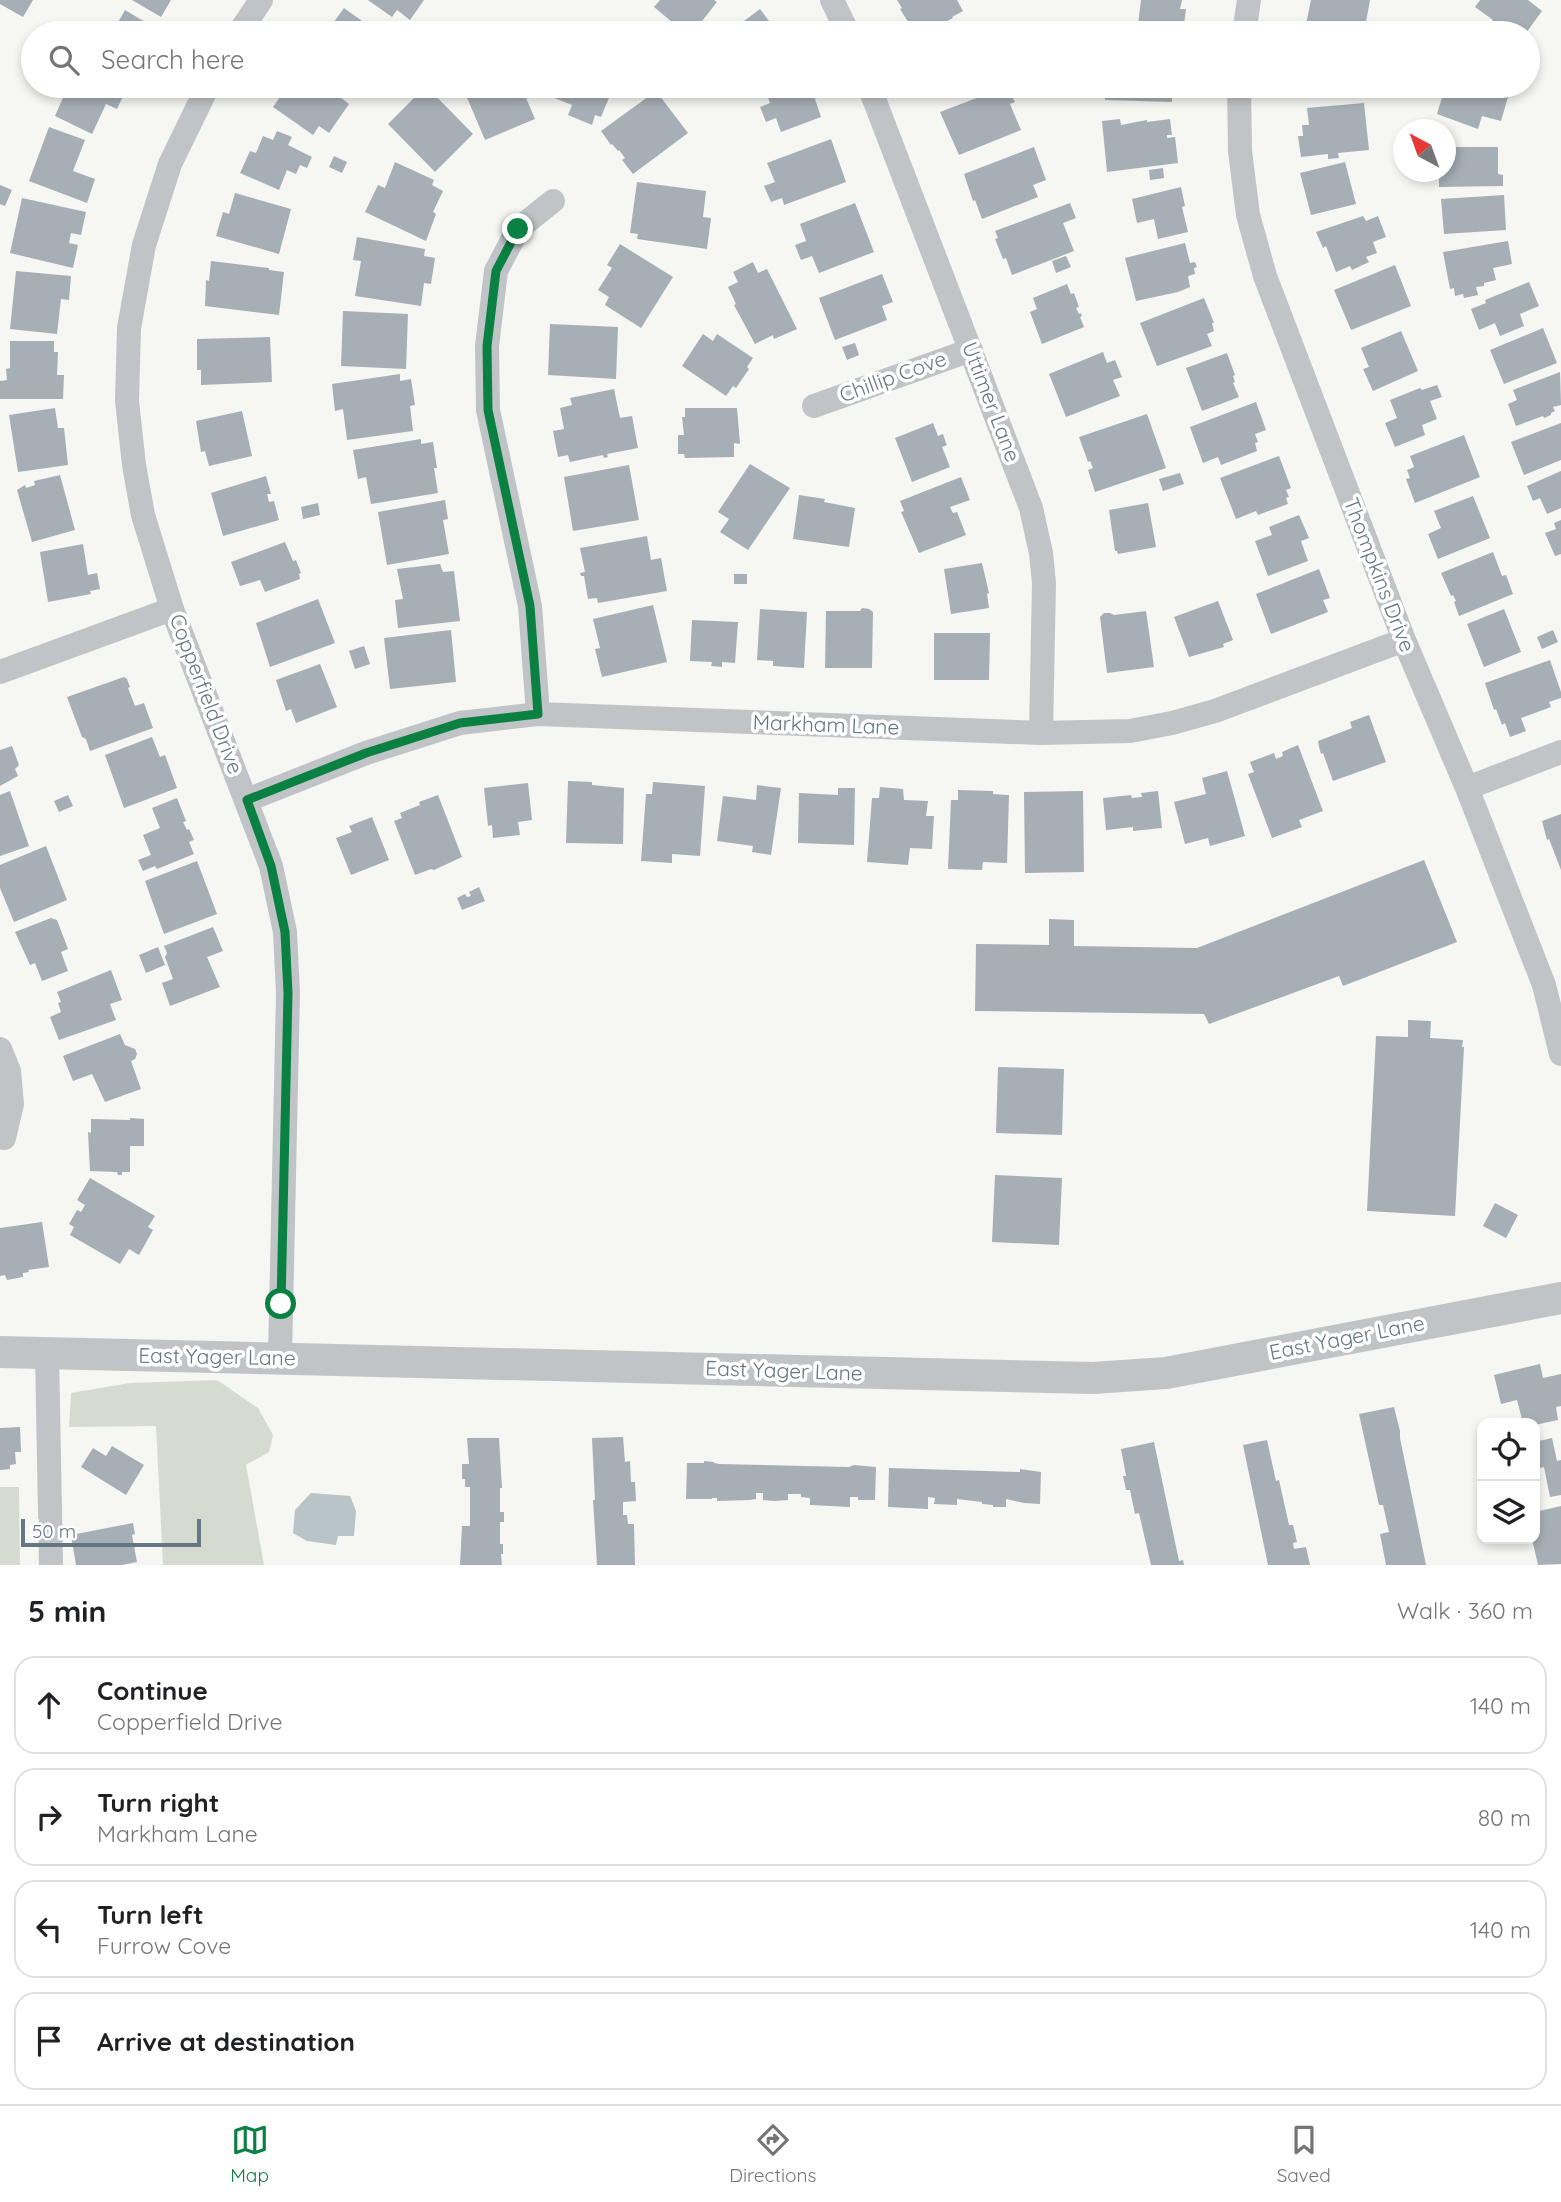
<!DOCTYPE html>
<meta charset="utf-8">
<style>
:root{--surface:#fff;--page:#f2f2f2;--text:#202124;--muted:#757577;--line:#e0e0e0;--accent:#0b8043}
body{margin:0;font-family:Quicksand,sans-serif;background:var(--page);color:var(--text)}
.controls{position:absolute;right:21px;bottom:21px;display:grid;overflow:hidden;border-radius:14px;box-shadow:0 4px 10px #0003}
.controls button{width:63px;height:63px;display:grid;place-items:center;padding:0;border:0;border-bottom:2px solid var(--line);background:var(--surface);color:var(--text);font:35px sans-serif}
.compass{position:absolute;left:1393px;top:119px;width:63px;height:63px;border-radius:50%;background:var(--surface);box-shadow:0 4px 10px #0003;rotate:319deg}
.scale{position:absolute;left:21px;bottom:18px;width:180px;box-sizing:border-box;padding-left:7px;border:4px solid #667784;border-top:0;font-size:19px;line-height:24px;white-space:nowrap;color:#667784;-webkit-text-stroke:5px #fff;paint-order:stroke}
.stop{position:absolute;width:21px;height:21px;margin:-16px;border:5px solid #0b8043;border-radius:50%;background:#fff}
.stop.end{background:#0b8043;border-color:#fff;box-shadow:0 2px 7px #0008}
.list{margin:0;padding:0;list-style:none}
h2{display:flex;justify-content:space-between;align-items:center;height:91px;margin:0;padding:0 28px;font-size:30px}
h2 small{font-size:23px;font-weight:400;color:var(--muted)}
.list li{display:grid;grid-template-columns:46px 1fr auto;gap:21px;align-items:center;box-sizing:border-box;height:98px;margin:0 14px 14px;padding:0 14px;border:2px solid var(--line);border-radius:21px}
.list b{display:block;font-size:26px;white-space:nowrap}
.list p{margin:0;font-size:23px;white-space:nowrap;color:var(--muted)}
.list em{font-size:23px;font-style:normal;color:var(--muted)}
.icon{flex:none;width:38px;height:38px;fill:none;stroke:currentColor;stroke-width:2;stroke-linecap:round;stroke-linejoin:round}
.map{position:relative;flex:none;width:1561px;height:1565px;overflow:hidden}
.search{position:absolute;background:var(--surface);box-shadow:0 4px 10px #0003;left:21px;right:21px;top:21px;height:77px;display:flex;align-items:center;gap:18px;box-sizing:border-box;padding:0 24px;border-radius:38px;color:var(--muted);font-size:26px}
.sheet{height:539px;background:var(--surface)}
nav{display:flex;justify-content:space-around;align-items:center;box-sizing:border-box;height:98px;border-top:2px solid var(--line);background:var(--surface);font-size:19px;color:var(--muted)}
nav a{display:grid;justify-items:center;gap:4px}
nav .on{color:var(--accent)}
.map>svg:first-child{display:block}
.green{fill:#d6dbd2}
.water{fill:#b8c4c8}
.building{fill:#a6afb5}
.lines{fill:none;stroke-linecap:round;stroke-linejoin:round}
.minor{stroke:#c0c4c7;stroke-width:24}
.tertiary{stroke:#c0c4c7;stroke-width:32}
.route{stroke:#0b8043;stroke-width:9}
.labels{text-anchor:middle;stroke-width:7;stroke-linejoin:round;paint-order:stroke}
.street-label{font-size:21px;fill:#667784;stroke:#fff}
</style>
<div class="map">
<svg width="1561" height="1565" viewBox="0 0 1561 1565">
<rect width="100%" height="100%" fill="#f6f6f3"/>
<path class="green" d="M217,1380l41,28 15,27 -4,17 -23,13 18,100h-101l-7,-139 -87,1 2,-34 59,-10z
M0,1487h19l1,78h-20z"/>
<path class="water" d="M311,1493l39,3 6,15 -2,25h-16l-2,9 -29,-4 -14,-8 2,-23z"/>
<path class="building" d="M0,0h33l-10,17 -23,-13z
M132,0h39l-10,17z
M368,0h56l-14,20 -13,-10 -5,7z
M660,0h54l3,2 -18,23 1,2 -5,6h-20l-7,-5 4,-6 -18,-15z
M897,0h60l6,11 -11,6 1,1 -30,15h-8l-15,-24 2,-1z
M1141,0h41l-2,9h6l-2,16 -3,-1 -1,9h-43z
M1311,0h59l-6,33h-39l-20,-4z
M1480,0h48l14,11 -16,22h-15l-7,-4 -3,4h-10l-4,-3 6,-10 -18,-13z
M344,8l32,23 -1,2h-49z
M760,9l12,16 3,-3 7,10 -54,1z
M125,10l35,21 -1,2h-47z
M68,86h60l-11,23 -11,-5 -14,30 -37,-18z
M296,86h45l5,3 -6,8 9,7 -20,29 -10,-7 -6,9 -40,-28 14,-20 5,4z
M426,86l47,48 -38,38 -47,-48z
M462,86h59l14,33 -50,21z
M556,86h58l-13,31 -6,-2 -3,10 -24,-10 4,-10 -20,-8z
M774,86h35l3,7h1l8,24 -40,15 -5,-14 -10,4 -6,-15 10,-4 -5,-14z
M1008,86h3l4,12h-2l2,4 -5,2 11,26 -62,25 -19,-43z
M1105,86h67v16l-67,-2z
M1299,86h35l-1,8 -34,-3z
M1461,86h10l37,11 -7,24 -19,-5 -4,13 -41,-15 6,-20 14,4z
M656,91l32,42 -55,41 -11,-14 3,-2 -6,-8 -1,1 -6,-7 -1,1 -10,-14z
M1364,103l5,47 -31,3 1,5 -11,1v-5l-27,3 -3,-21h5l-1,-11h7l-2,-17z
M1120,119l1,6 26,-5v2l23,-3 2,16h-5v3l8,-1 3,26 -71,9 -5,-51z
M49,127l36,13 -12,31 22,8 -8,24 -58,-22z
M277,131l15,6 -4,8 24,12 -5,11 -7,-3 -4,9 -9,-4 -8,20 -39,-17 10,-22 6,2 7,-17 10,4z
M831,139l15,43 -62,23 -2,-7 -11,4 -7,-16 11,-4 -8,-19z
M1034,147l12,33 -13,5 5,12 -56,22 -7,-19 -2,1 -9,-27z
M1446,147h52v27l5,1v11l-64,1v-15h7z
M334,156l13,6 -5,11 -13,-6z
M395,162l39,18 -2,5 11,6 -10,21 3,2 -10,27 -61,-29 13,-27 7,3z
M1345,162l11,42 -45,11 -11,-42z
M1163,168l1,10 -14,2 -1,-10z
M637,182l69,9 -3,26 8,1 -4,31 -70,-10 1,-5 -8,-1z
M0,185l12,5 -7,16 -5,-2z
M1181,187l4,19 -3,1 6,25 -30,7 -4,-20 -17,4 -5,-24z
M235,193l56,16 -12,45 -63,-18 7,-24 6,2z
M1504,195l2,35 -62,4 -3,-35z
M22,198l64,14 -5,23 -10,-2 -2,10 9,2 -5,23 -63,-15z
M855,203l19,49 -55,21 -7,-17 -11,4 -6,-15 11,-4 -6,-17z
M1070,203l6,15 -13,5 11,28 -62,24 -6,-17 -3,1 -8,-20 3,-1 -3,-7z
M1363,216l3,5 12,-5 8,21 -13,5 4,11 -11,4 3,5 -17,8 -2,-4 -14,6 -10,-26 -3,2 -7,-16z
M357,237l68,12 -1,7 11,2 -4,26 -7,-1 -3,23 -66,-10 6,-35 -8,-1z
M1508,241l4,23 -19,4 3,12 -12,3v3l-8,1 2,8 -14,3 -1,-4 -8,2 -1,-8 -4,1 -7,-37z
M1185,243l5,20 5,-1 2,5 -3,1 1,6 -7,2 2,11 -12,5 -42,9 -11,-43z
M620,244l53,33 -32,51 -36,-23 4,-8 -11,-7 14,-22 -5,-3z
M1066,256l5,11 -15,6 -4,-12z
M211,261l58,7v2l15,2 -5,43 -74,-9 1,-24v-2l3,1z
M753,262l5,11 9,-4 30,60 -23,10 -1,-4 -18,9 -21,-39 2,-1 -8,-17 10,-5 -5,-10z
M1395,265l16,41 -60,24 -17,-40z
M16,271l55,5 -2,24 -8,-1 -4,35 -47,-5z
M882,274l11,28 -11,4 5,14 -52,20 -16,-42z
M1529,282l10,24 -19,8 4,12 -24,10 -5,-13 -16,7 -8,-21 15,-6 -1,-3z
M1067,284l4,10 3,-1 5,14 -3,1 3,6 2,-1 1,3 -2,1 4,10 -42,17 -12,-32 7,-3 -4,-11z
M1204,298l10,25h-2l2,8 -7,3 5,12 -55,20 -17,-43z
M343,311l65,3 -2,55 -65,-3z
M550,324l68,3 -2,52 -68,-4z
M1543,328l14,35 -53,21 -14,-34z
M1401,331l17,40 -45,20 -10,-22 6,-2 -8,-19z
M703,334l10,7 4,-7 36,24 -6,9 2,2 -13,19 -3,-2 -7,10 -44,-30z
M270,337l2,45 -71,3v-15h-4v-31z
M10,341h44v11h4l-1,23h7l-1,24h-63v-18l7,-1 -1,-11 4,-1z
M855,343l4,12 -12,5 -5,-13z
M1103,352l4,11 8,-3 7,17 -9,3 7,16 -54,21 -17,-43z
M1227,353l8,22 -2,1 2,6 -2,1 6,14 -37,14 -16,-43z
M1560,372l1,33 -8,2 2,4 -4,2v2l-7,3 -1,-2 -27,10 -8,-22 9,-4 -4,-10z
M400,374v7l11,-2 4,26 -5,1 3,25 -66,9 -4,-31 -8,2 -3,-27z
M1437,385l5,12 -12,4 7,18 -15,6 3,10 -30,12 -10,-24 12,-5 -7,-18 30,-12 2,2z
M614,389l6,29 12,-2 6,32 -31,6 1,3 -4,1 -1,-3 -33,7 -2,-7 -10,2 -5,-26 11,-2 -4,-21 12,-3 -2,-7z
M1256,402l10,28 -11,4 3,8 -3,1 2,8 -36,14 -3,-8 -15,6 -13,-36z
M55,408l3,20h6l4,37 -50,7 -9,-57z
M685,408h52l3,36 -6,-1v14l-49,1 -1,-4h-6v-19h6l-2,-18h3z
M242,411l10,45 -43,10 -4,-15 -4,1 -5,-31z
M1147,414l19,54 -71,24 -7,-22 5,-2 -3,-7 -2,1 -9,-25z
M933,423l5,13 5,-2 3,9 1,2 -5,2 8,20 -38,15 -17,-44z
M1561,423v37l-37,15 -13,-33z
M1464,435l16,42 -65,26 -9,-24 4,-1 -3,-8 7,-3 -4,-11z
M421,439v5l12,-2 4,26h-3l4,25 -67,11 -5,-27 -8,2 -5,-29z
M1279,456l12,32 -5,2 3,7 -3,1 2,6 -30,11 -2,-4 -20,8 -16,-41z
M750,464l40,24 -42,62 -28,-18 9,-13 -11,-7z
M629,465l10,55 -66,11 -9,-54z
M1561,471v37l-14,6 -7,-16 -7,3 -6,-15z
M1180,473l4,11 -21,7 -4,-12z
M60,475l15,55 -43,12 -15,-52 8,-5 1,3 9,-3 -1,-4z
M266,476l5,18h-4l2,8 5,-1 5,19 -56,16 -12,-43z
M961,477l9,23 -20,7 3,6 4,-1 9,23 -47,18 -18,-41 3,-1 -4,-10z
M799,495l26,4 -1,3 31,6 -6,39 -56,-8z
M1473,496l17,42 -52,21 -10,-25 13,-6 -7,-17z
M445,500l3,19 -5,1 6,34 -62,11 -9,-53z
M318,503l2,12 -17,4 -2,-12z
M1148,503l8,44 -38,7 -1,-3h-2l-6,-41z
M1299,515l10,23 -8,3 7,20 -40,15 -13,-35 17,-6 -3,-8z
M1561,520v34l-6,2 -10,-23 11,-4 -2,-6z
M647,536l4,24 10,-2 6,33 -69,12 -1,-5 -9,1 -4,-23h-3l-1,-3 5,-1 -5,-24z
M285,542l8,19 3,-1 5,13 -2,1 1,5 -35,13 -5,-12 -20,6 -9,-24z
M83,544l5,31 9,-2 3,16 -10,2 1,3 -43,8 -8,-50z
M1493,552l9,24 4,-1 7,19 -54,22 -5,-14 2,-1 -3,-6 -2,1 -10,-23z
M982,563l7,30 -2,1 2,14 -38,6 -7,-45z
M440,564l3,8 11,-1 6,50 -62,7 -3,-28 8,-1 -6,-30z
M1319,569l11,29 -7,2 5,12 -57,22 -15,-40z
M734,574h13v10h-13z
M318,599l17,44 -65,24 -14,-44z
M1218,601l15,39 -10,4 1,3 -35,10 -15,-40z
M653,605l14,57 -65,15 -7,-28 5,-1 -7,-29z
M862,608l7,1 4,3 -1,56h-47l1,-57h34z
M760,609l47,3 -3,56 -31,-2v-5l-16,-1z
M1504,609l17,43 -37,15 -17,-43z
M1146,611l8,56 -47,6 -7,-56 4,-4h6l4,2z
M692,620l46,2 -3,41 -13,-1v5l-11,-1 1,-4 -22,-1z
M451,630l5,52 -66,7 -6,-51z
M1553,630l5,12 -16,7 -5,-12z
M934,633h56l-1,47h-55z
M364,646l6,18 -15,5 -6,-18z
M1550,660l11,32v6l-12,4 2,5 -30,11 5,13 -16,6 -5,-14 -3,2 -6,-16 -2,1 -9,-27z
M320,664l17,43 -41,16 -5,-14 -5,2 -10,-31z
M124,677l3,2 3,8 -2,1 7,18 9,-3 9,25 -63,23 -4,-12 -4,-2 -15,-40z
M1369,715l17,47 -53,19 -10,-28 -2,1 -2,-7 -1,-6 34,-13 -2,-6z
M152,737l8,20 5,-2 12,33 -53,20 -19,-53z
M1298,745l25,66 -24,9 3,7 -30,11 -24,-64 6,-2 -4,-10 24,-9 2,6 7,-3 -1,-4z
M12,746l7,19 -4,4 3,7 -18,10v-36z
M1227,771l18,65 -35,10 -2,-8 -23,6 -11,-42 32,-8 -4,-16z
M568,781l24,1v3l32,3 -1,56 -57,-1z
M653,782l52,4 -5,70 -28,-2v9l-31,-2 5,-67h6z
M528,783l4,37 -14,2 2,13 -27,3 -1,-13 -4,1 -4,-38z
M757,785l24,3 -10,67 -19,-3 1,-6 -36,-5 6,-45 33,4z
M880,787l23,2 1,11 24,1 -2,15h8l-2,33 -22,-1 -2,17 -41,-3 5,-64h7z
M838,788h17l-1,57 -56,-2 1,-50 39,2z
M958,790l35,1v3l16,1 -2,68 -24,-1 -1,8 -34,-1 3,-69h7z
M10,791l19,55 -29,10v-61z
M1083,791l1,81 -59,1 -1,-81z
M1158,791l4,37 -29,3v-4l-27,3 -3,-32 28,-3 1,3 10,-1 -1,-4z
M68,795l5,11 -14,6 -5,-11z
M438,795l24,62 -28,13 -3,-1 -16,6 -21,-54 8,-3 -2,-5 20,-8 -1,-3z
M177,798l9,23 -3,1 4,8 2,-1 5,11 -5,2 5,12 -37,15 -2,-3 -12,5 -5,-11 13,-5 -8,-20 17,-7 -8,-20z
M1561,814v56l-12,-31 -2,1 -5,-19z
M372,817l17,43 -38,15 -15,-37 16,-6 -3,-6z
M46,846l21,54 -53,22 -14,-34v-23z
M1424,860l33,82 -114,44 -4,-10 -130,48 -5,-10 -229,-3 1,-67 73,1v-26l25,1v26l123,2z
M197,861l20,53 -53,20 -19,-53z
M479,887l6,14 -23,9 -5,-12 8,-4 2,3 4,-1 -2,-4z
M51,918l6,2 11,29 -7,3 7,19 -26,10 -7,-18 -5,2 -15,-33z
M213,927l10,24 -16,6 13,30 -50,19 -8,-23 11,-4 -8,-22 2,-4 -3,-7z
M158,947l7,18 -19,8 -7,-18z
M111,970l11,30 -12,4 6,16 -57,20 -9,-23 11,-5 -3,-9 3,-1 -4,-10z
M1408,1020l23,1 -1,17 33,2 -1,7h2l-9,169 -88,-5 9,-175 32,1z
M120,1034l5,11 10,4 2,5 -2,5 -4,2 10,28 -36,13 -13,-28 -19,7 -10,-25z
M998,1067l66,2 -2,66 -66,-2z
M130,1118l14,1v27h-14v26h-8v3h-4l-1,-3 -27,-1 -2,-39 3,1v-14l39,1z
M995,1175l67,3 -3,67 -67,-3z
M90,1178l65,38 -7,11 5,3 -14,25 -10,-6 -9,15 -50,-29 4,-8 -5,-3 8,-14 4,2 4,-7 -8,-5z
M1495,1203l23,12 -12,23 -23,-12z
M42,1222l7,45 -21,3 1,2 -6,1v4l-16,3 -2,-5 -5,1v-48z
M1540,1364l3,14 18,-4v32l-5,1 2,13 -23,5v-2h-12l-6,-23 -16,4 -7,-29z
M1394,1407l6,24v7l26,127h-40l-6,-31 9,-2 -6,-27h-4l-20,-91z
M20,1427l1,25h-6l1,12 -6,1v4l-10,1v-42z
M623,1437l2,25 5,-1 1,21h4l1,19 -13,1v13h4l1,9h6l1,41h-38l-4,-65h2l-3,-62z
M467,1438h32l3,50h-2v24h4v10h-4v22h3v10h-2l1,11h-42l2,-39h8v-39h-5v-8h-3v-15h7z
M1552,1438l5,23 4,-1v35l-11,2 -6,-30 -9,2v-27z
M1267,1440l9,41 3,-1 10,45h4l4,17 -4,1 1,6 12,-2 4,18h-42l-25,-120z
M1154,1442l25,119 4,-1 1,5h-33l-12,-52 -4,1 -5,-24h-4l-3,-14h3l-5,-27z
M112,1446l32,19 -18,30 -45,-28 12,-19 13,8z
M704,1461l10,1v1l5,1 130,3 5,-2 22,2 -1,33h-17v-3h-8v10l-40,-2v-7l-9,-1v-3h-13v6l-13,1 -12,-1v-7h-7v6l-6,1 -33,1v-3h-5v1h-26l1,-36h17z
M889,1468l131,4v-3l21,3 -1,32 -16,-1 -18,-4v8h-13v-2l-11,-1v-2l-25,-3v6l-23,-1 1,-6 -7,-1v12l-40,-2z
M1561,1506v58l-23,1 -6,-26h3v-27z
M133,1523l2,11 -3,1 5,27 -15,3h-46l-5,-30z"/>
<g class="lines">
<path class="minor" d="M832,0l16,33
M239,33l22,-33
M1244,33l5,-33
M208,86l-38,78 -26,81 -15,83 -2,73 7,64 9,50 29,94 99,257 14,66 3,61 -8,364
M869,86l162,422 10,45 3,30 -3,150
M1239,86l1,65 8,64 17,61 139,364 63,148 77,197 17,69
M814,406l157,-56
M0,672l172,-63
M538,714l-8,-108 -42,-196 -1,-64 9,-75 22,-42 35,-28
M1467,788l94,-36
M247,800l119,-47 94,-30 78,-9 503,19 89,-2 42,-8 43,-12 189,-71
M0,1049l9,22 3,33 -8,34
M47,1353l4,212"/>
<path class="tertiary" d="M0,1352l1093,26 73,-5 395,-75"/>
</g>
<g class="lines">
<path class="route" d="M281,1304l7,-311 -3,-61 -14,-66 -24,-66 119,-47 94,-30 78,-9 -8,-108 -42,-196 -1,-64 9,-75 22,-42"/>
</g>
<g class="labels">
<g class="street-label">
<text transform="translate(893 377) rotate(-20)" y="7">Chillip Cove</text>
<text transform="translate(991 402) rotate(69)" y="7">Uttimer Lane</text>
<text transform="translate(1379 575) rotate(69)" y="7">Thompkins Drive</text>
<text transform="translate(206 694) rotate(69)" y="7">Copperfield Drive</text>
<text transform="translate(826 725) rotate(2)" y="7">Markham Lane</text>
<text transform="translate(1347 1338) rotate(-11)" y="7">East Yager Lane</text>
<text transform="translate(217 1357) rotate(1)" y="7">East Yager Lane</text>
<text transform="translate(784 1371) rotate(2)" y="7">East Yager Lane</text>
</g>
</g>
</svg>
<div class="controls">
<button><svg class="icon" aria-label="locate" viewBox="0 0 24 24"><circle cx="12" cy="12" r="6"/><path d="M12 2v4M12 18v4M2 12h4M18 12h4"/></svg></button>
<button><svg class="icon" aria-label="layers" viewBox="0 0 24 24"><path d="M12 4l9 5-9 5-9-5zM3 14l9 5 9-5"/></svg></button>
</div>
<svg class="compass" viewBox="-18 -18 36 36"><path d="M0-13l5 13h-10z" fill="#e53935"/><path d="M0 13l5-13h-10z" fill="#757577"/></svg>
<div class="scale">50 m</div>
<div class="stop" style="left:281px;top:1304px"></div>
<div class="stop end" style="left:518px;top:229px"></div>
<div class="search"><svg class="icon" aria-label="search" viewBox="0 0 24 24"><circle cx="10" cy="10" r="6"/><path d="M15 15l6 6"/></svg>Search here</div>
</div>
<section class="sheet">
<h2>5 min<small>Walk · 360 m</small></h2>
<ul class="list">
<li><svg class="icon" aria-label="ahead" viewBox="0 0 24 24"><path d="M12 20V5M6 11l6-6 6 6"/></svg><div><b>Continue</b><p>Copperfield Drive</p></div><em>140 m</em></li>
<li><svg class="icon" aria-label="right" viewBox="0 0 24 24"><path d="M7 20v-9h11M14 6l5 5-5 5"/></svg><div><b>Turn right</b><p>Markham Lane</p></div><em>80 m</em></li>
<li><svg class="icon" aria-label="left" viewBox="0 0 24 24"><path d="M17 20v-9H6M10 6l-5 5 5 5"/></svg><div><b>Turn left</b><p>Furrow Cove</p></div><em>140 m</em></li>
<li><svg class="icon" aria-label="arrive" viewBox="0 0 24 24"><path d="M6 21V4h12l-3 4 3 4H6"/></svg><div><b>Arrive at destination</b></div></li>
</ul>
</section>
<nav>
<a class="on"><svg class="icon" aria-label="map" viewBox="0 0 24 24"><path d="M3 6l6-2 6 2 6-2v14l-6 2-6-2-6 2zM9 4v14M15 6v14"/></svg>Map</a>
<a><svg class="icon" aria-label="directions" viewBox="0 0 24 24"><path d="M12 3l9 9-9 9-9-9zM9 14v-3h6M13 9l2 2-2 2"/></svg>Directions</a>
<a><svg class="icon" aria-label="saved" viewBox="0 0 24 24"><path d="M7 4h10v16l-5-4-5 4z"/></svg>Saved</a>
</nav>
